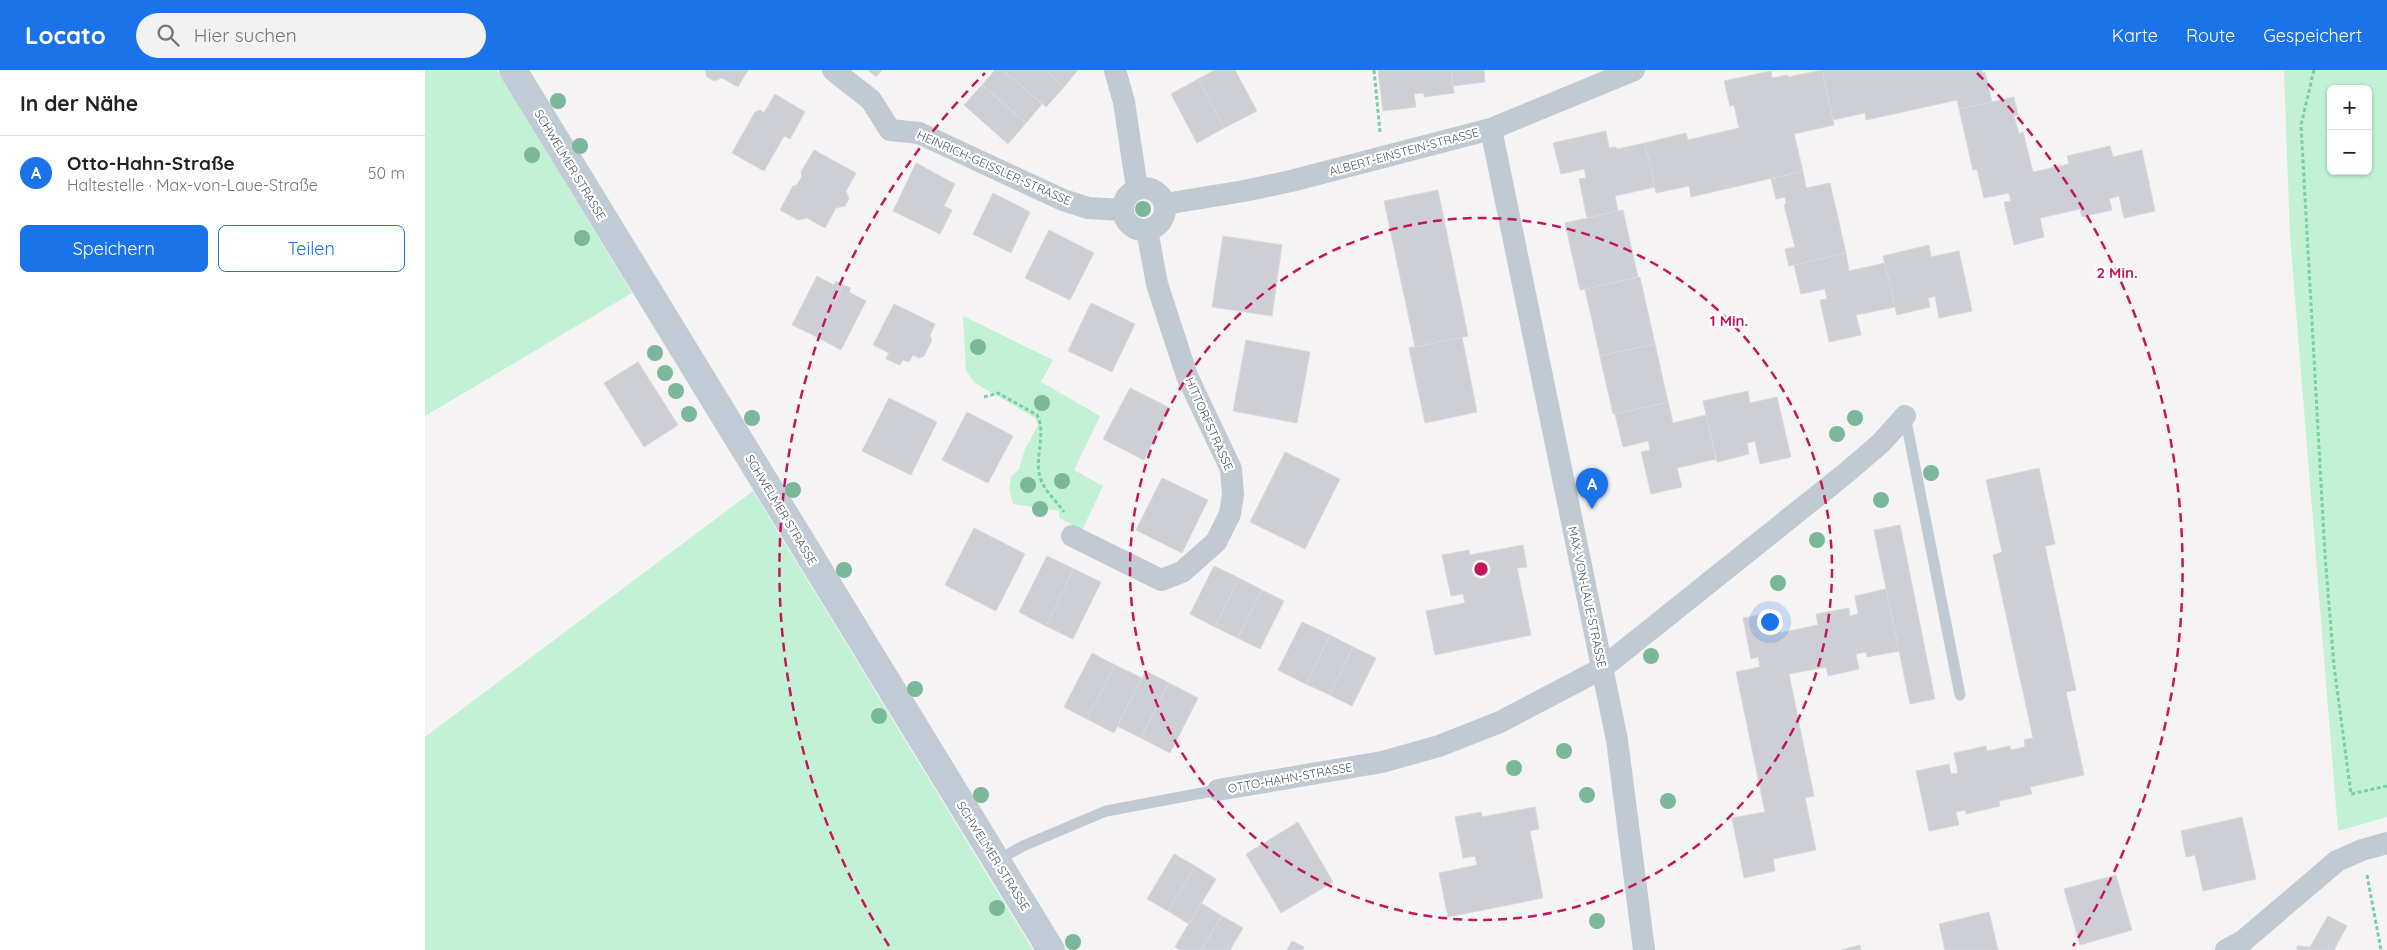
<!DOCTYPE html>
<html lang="de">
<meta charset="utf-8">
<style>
:root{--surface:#fff;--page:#f2f2f2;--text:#222;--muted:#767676;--line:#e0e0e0;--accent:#1a73e8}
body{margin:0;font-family:Quicksand,sans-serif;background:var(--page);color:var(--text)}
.controls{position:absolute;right:15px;top:15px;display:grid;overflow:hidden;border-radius:8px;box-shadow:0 1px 4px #0004}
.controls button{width:45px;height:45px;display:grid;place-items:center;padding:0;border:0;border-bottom:1px solid var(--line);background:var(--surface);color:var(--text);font:25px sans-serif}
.you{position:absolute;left:1344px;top:551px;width:18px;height:18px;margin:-12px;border:4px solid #fff;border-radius:50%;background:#1a73e8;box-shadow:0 0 0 8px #1a73e833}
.badge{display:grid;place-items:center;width:32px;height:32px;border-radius:50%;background:var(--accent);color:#fff;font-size:16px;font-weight:700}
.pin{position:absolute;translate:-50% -41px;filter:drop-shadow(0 1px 2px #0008)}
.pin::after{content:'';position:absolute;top:26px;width:18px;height:15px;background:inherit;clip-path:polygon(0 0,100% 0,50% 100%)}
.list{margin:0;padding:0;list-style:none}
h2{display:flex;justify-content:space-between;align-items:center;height:65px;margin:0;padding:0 20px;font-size:21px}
h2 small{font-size:16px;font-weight:400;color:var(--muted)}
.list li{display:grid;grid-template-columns:32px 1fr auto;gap:15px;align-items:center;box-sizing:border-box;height:75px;padding:0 20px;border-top:1px solid var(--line)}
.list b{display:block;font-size:19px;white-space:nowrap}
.list p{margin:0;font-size:16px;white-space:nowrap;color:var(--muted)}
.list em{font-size:16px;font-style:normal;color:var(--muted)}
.actions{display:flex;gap:10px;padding:15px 20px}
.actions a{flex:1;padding:11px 0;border:1px solid var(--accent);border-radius:8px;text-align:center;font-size:18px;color:var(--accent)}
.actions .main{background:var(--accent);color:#fff}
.icon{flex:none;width:28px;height:28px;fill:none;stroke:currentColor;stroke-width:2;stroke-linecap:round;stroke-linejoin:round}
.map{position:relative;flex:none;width:1962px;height:880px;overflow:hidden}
header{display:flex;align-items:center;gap:30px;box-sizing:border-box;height:70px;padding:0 25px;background:var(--accent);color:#fff}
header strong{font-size:24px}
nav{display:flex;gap:28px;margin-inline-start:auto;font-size:18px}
.search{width:350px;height:45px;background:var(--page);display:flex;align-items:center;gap:12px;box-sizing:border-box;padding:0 18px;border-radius:28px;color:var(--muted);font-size:19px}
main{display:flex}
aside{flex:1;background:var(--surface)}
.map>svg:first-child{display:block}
.green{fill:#c3f1d5;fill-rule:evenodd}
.building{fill:#cdcfd5;stroke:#d7d9de}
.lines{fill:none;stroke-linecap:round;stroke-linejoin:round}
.path{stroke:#7ad0a6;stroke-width:3;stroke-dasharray:4 2.5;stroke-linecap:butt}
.lane{stroke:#c1cad2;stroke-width:11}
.street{stroke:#c1cad2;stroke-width:22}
.secondary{stroke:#c1cbd6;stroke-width:28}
.tree{fill:#7bb799}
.ring{fill:none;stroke:#c2185b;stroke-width:2.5;stroke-dasharray:9 6}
.labels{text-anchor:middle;stroke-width:4.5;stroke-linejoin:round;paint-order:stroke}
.street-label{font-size:12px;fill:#4a5661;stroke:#fff}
.centre{fill:#c2185b;stroke:#fff;stroke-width:2.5}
.ring-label{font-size:15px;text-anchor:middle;font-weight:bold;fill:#c2185b;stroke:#fff;stroke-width:4.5;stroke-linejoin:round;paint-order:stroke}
</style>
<header>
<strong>Locato</strong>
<div class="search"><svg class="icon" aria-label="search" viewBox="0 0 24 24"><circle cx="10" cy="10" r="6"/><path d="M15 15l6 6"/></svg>Hier suchen</div>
<nav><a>Karte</a><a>Route</a><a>Gespeichert</a></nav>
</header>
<main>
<aside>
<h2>In der Nähe<small></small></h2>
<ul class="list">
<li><span class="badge">A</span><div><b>Otto-Hahn-Straße</b><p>Haltestelle · Max-von-Laue-Straße</p></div><em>50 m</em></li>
</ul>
<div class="actions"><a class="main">Speichern</a><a>Teilen</a></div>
</aside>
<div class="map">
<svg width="1962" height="880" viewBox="0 0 1962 880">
<rect width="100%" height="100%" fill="#f5f3f3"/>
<path class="green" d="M0,0h72l135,223 -207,123z
M1859,0h103v747l-49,14 -48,-595zM1906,19h37v82h-37z
M538,246l90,44 -12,22 59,34 -26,54 29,16 -21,44 -23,-12v-7l-46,-7 -4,-15 2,-12 8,-8 6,-20 13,-24 -3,-7 -60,-35 -9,-12z
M328,421l280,459h-608v-213z"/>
<path class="building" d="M280,0h43l-10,17 -16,-9 -8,3 -7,-4z
M443,0h14l-6,7z
M570,0h8l39,34 -16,19 -44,-38z
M578,0h42l19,17 -18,20z
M620,0h33l-14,17z
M790,0h20l22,41 -33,17 -26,-49z
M953,0h73l3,23 -30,4v-4l-10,1 2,13 -33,4z
M1026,0h33l1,12 -32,4z
M1397,0l12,55 -40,9 9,37 -112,26 -2,-11 -33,7 -11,-50 41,-10 2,7 51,-12 -5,-23 -4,1 -6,-25 47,-10 1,7 16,-3v2z
M1397,0h160l1,3 2,-1 7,30 -33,7 -2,-9 -91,20 -1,-7 -32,7z
M773,9l26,49 -27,15 -26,-49z
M557,15l44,38 -18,21 -44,-39z
M350,24l30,18 -15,27 -6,-3 -20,35 -32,-18 23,-41 5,-2 4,3z
M1589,27l4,18 -4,1 5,18 4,-2 10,40 36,-8 -2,-8 43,-10 3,11 29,-7 13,61 -31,7 -5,-22 -10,3 3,11 -30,7 -2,-8 -40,9 4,19 -30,8 -10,-43 7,-1 -2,-8 -25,5 -7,-29 -4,1 -14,-61z
M1181,61l3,17 7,-1 1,2 28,-6 10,44 -40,9 3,15 -31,7 -8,-39 7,-1 -2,-9 -23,5 -8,-31z
M389,80l42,23 -10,18 3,8 -4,7 -9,2 -11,20 -18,-10 -9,2 -18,-10 13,-24 4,-1 5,-9 -1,-4z
M491,93l39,21 -11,22 8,4 -12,24 -47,-23z
M1378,101l3,17 24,-5 16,70 -57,13 -4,-17 10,-2 -11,-42 2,-1 -1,-7 -9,2 -5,-20z
M1013,120l30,146 -53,11 -31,-146z
M568,123l37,19 -19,41 -38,-19z
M1198,140l15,67 -58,13 -15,-67z
M624,160l45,23 -24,47 -45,-22z
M798,166l59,9 -10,71 -60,-9z
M1504,175l2,12 28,-6 13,60 -33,7 -4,-22 -7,2 2,9 -33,8 -14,-59z
M1421,183l3,18 36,-8 10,44 -39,8 5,20 -32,7 -9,-42 7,-1 -2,-10 -24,5 -7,-29z
M392,206l17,9 2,-4 7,4 -26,52 -25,-12z
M1215,207l15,67 -55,12 -15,-67z
M418,215l8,3 -2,4 17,9 -25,49 -24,-13z
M666,233l44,21 -23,48 -44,-21z
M469,234l41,20 -5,11 2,5 -8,16 -5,2 -6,-3 -4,7 -6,-2 -3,5 -14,-6 3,-6 -16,-8z
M1037,267l15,75 -52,11 -16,-75z
M821,270l64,12 -13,71 -64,-12z
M1230,274l13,58 -55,12 -13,-58z
M213,292l40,63 -34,22 -40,-64z
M705,318l40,20 -26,52 -41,-21z
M1323,321l2,12 27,-6 14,60 -31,7 -5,-23 -8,2 2,11 -32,8 -14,-61z
M464,328l48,24 -26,53 -49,-24z
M1243,332l5,21 33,-8 10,44 -39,9 5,19 -31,7 -10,-42 9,-2 -2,-9 -25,6 -8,-33z
M542,342l46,24 -25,47 -46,-23z
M860,382l55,27 -35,70 -55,-27z
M1614,398l16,76 -10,2 31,144 -10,2 18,83 -54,12 2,7 -33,7 1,5 -34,8v-4l-10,2 3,13 -30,6 -13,-60 33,-7 2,10 7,-1 -4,-20 32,-7 1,5 23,-5 1,4 14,-3 -1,-7 9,-2 -40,-183 9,-3 -16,-72z
M737,408l46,22 -26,53 -46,-23z
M1475,455l35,174 -25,5 -36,-174z
M549,458l51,26 -29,57 -51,-26z
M1098,475l4,22 -10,1 14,67 -96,20 -9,-44 39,-8 -2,-9 -12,2 -9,-41 27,-5 1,5z
M622,486l27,13 -28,57 -27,-14z
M789,496l25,12 -24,49 -25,-13z
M649,499l27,13 -28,57 -27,-13z
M814,508l23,12 -24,48 -23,-11z
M1461,519l13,62 -32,6 -1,-5 -10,2 3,15 -31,7 -2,-9 -37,7 25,122 -9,2 11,52 -43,9 2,12 -31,7 -12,-60 33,-6 -29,-140 24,-5 -2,-10 -7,2 -8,-41 33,-6 4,21 38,-8 -2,-11 33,-6 1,8 8,-2 -3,-18z
M837,520l22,11 -24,48 -22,-11z
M877,552l28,13 -24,49 -28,-14z
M905,565l23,12 -23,48 -24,-11z
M928,577l23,11 -24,48 -22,-11z
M667,583l23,12 -28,54 -23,-12z
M690,595l27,13 -28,55 -27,-14z
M721,601l23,12 -28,55 -24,-12z
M744,613l29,15 -28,55 -29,-15z
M1110,737l4,22 -9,2 13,67 -95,19 -9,-44 38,-8 -2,-9 -12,2 -8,-41 26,-5 1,5z
M1817,747l14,62 -53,12 -8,-36 -9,2 -5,-26z
M873,752l35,60 -52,31 -35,-59z
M749,784l21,12 -27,45 -21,-12z
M770,796l21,13 -27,45 -21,-13z
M1691,805l16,55 -52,15 -16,-56z
M776,833l21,13 -21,34h-21l-5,-3z
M1564,842l9,38h-53l-6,-26z
M797,846l21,12 -13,22h-29z
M1903,846l19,10 -13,24h-37v-4l13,1z
M867,871l12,6 -1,3h-16z
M1435,875l1,5h-20z"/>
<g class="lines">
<path class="path" d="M949,0l6,62
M1889,0l-13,55 24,430 9,111 17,128 36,-8
M559,327l14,-4 39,22c10,19 -3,42 3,62 4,14 16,23 24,35
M1942,805l14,75"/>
<path class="lane" d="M1480,346l55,279
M571,791l27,-15 83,-35 112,-21"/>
<path class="street" d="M408,0l38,30 19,30 29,3 144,67 25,8 34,2
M690,0l9,32 13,86
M1066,59l126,611 27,210
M698 139a21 21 0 1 1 42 0a21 21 0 1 1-42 0Z
M740,134l79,-13 47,-10 200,-52 143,-59
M647,466l89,44 21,-8 34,-30 14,-28 3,-19 -2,-26 -44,-93 -30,-92 -10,-54
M793,720l164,-28 57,-16 61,-24 101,-53 245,-196 35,-30 24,-27
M1801,880l17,-9 94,-80 25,-11 25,-7"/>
<path class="secondary" d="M88,0l538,880"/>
</g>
<g class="tree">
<circle cx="133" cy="31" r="8"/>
<circle cx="155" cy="76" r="8"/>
<circle cx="107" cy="85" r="8"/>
<circle cx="718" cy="139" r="8"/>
<circle cx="157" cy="168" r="8"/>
<circle cx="553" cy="277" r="8"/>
<circle cx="230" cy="283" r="8"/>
<circle cx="240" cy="303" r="8"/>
<circle cx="251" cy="321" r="8"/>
<circle cx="617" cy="333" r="8"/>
<circle cx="264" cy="344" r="8"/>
<circle cx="327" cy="348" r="8"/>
<circle cx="1430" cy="348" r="8"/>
<circle cx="1412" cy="364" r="8"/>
<circle cx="1506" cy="403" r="8"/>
<circle cx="637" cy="411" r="8"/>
<circle cx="603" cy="415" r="8"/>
<circle cx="368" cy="420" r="8"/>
<circle cx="1456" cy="430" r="8"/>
<circle cx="615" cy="439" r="8"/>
<circle cx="1392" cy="470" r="8"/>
<circle cx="419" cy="500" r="8"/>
<circle cx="1353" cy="513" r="8"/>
<circle cx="1226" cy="586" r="8"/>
<circle cx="490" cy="619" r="8"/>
<circle cx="454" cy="646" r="8"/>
<circle cx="1139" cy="681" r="8"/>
<circle cx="1089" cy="698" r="8"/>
<circle cx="556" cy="725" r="8"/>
<circle cx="1162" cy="725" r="8"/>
<circle cx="1243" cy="731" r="8"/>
<circle cx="572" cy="838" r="8"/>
<circle cx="1172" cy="851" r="8"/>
<circle cx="648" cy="872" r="8"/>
</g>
<g class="ring">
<circle cx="1056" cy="499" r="351"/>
<path d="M464 876A702 702 0 0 1 560 3M1552 3A702 702 0 0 1 1648 876"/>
</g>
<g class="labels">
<g class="street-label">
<text transform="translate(979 82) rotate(-15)" y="4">ALBERT-EINSTEIN-STRASSE</text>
<text transform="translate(145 95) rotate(59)" y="4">SCHWELMER STRASSE</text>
<text transform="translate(569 98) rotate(24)" y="4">HEINRICH-GEISSLER-STRASSE</text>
<text transform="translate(784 354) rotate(66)" y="4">HITTORFSTRASSE</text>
<text transform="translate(356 440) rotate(59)" y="4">SCHWELMER STRASSE</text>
<text transform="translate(1162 527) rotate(78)" y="4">MAX-VON-LAUE-STRASSE</text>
<text transform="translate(865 708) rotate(-10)" y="4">OTTO-HAHN-STRASSE</text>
<text transform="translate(568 786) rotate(58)" y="4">SCHWELMER STRASSE</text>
</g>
</g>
<circle cx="1056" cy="499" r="8" class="centre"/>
<g class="ring-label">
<text x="1692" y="208">2 Min.</text>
<text x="1304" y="256">1 Min.</text>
</g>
</svg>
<div class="controls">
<button>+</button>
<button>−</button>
</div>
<div class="you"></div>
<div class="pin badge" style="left:1167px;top:439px">A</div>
</div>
</main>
